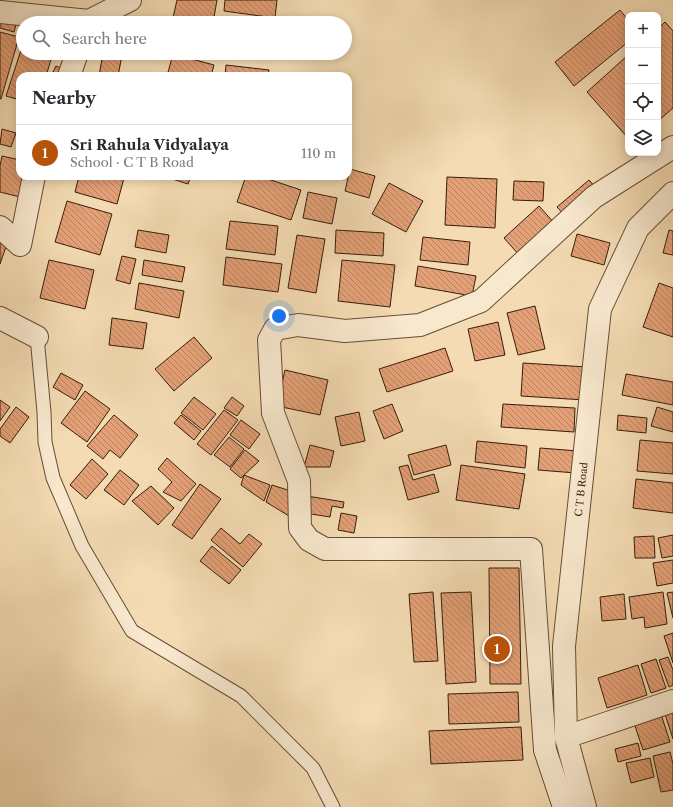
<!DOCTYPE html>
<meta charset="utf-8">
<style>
:root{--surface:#fff;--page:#f2f2f3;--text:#2b2b33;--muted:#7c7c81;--line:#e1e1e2;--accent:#b45309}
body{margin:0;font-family:"Libre Caslon Text",serif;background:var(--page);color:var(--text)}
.controls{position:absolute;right:12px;top:12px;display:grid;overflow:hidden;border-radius:8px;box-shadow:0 2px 10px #0003}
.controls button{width:36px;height:36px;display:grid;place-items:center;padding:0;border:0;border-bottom:1px solid var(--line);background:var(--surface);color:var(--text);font:20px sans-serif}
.you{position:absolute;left:279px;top:316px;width:14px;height:14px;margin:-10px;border:3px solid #fff;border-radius:50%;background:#1a73e8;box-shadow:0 0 0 6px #1a73e833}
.badge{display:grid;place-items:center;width:26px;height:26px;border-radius:50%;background:var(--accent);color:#fff;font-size:13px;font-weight:700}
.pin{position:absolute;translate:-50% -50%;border:2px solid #fff;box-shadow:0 1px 4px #0006}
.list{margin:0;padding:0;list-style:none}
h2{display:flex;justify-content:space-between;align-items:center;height:52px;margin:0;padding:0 16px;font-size:17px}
h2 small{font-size:13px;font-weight:400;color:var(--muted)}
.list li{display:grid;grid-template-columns:26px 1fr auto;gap:12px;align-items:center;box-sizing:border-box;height:56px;padding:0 16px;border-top:1px solid var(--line)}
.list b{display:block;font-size:15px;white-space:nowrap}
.list p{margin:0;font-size:13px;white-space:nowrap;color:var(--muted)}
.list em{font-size:13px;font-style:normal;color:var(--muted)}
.icon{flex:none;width:22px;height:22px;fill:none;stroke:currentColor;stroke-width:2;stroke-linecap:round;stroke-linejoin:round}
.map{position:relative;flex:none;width:673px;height:807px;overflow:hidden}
.search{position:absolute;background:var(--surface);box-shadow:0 2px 10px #0003;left:16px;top:16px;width:336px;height:44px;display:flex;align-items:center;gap:10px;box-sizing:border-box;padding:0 14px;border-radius:22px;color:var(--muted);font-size:15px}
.panel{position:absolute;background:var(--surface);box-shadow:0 2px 10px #0003;left:16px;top:72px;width:336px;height:108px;border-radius:12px}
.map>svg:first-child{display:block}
.building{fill:url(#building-back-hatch);stroke:#351f09}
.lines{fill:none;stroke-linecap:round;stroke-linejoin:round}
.service-casing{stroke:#654e34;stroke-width:15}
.minor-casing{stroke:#654e34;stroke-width:24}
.tertiary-casing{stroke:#654e34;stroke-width:24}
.service{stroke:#f8e8ce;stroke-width:13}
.minor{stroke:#f8e8ce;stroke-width:22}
.tertiary{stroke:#f8e8ce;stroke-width:22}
.labels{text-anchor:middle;stroke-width:3.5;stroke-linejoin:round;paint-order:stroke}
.street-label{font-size:10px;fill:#351f09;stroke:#f8e8ce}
</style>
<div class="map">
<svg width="673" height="807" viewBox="0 0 673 807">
<defs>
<pattern id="building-back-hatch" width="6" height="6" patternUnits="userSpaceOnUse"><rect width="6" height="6" fill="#e4a076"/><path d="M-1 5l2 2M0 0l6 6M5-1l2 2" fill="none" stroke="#ba825f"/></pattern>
</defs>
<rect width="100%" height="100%" fill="#f4dbb3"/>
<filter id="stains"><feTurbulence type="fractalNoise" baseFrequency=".005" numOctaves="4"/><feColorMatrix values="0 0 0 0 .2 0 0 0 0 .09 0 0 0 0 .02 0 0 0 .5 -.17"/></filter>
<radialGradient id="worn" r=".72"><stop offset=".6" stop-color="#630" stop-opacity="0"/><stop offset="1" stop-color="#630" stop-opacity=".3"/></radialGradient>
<path class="building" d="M177,0h40l-4,23h-34l-7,-1z
M225,0h52l-2,18 -51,-7z
M620,10l8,10v22l-54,44 -19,-24z
M0,18l17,3 -3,11 -14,-4z
M665,22l8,9v77l-15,13v-92z
M0,32l19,5 -18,62h-1z
M23,44v9h30l-7,23h-26v24l-14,-4z
M103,53l19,2 -4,21h-19z
M232,53h36v4z
M173,54l41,11 -3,11h-44z
M628,55v83l-41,-46z
M226,65l43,5 -1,6h-43z
M56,66l11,5 -3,5h-13z
M2,129l14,4 -5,14 -11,-3z
M2,156l18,4v16h4l-4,21 -20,-5v-26z
M350,169l25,7 -6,22 -24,-7z
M79,176h37l8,2 -7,26 -42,-12z
M163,176h28l-3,8z
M246,176h13l42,14 -10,30 -54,-18z
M447,177l50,2 -2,49 -50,-3z
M589,180l9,10 -32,27 -9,-10z
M514,181l30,1 -1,19 -30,-1z
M389,183l34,18 -17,31 -34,-18z
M308,192l29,6 -5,26 -29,-6z
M67,201l45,13 -12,41 -45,-13z
M539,206l17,19 -36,31 -16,-18z
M230,221l48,5 -3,29 -49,-6z
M138,230l31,5 -3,18 -31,-6z
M336,230l48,3 -1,23 -48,-3z
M669,230l4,1v24l-10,-2z
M577,234l33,9 -6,22 -33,-9z
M0,235l9,3 -9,26z
M297,235l28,4 -9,54 -28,-5z
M423,237l47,5 -2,23 -48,-5z
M122,256l14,3 -6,25 -14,-4z
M226,257l56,7 -4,28 -55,-7z
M49,260l45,10 -9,39 -45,-11z
M144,260l41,7 -3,15 -40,-7z
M342,260l53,5 -5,42 -52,-6z
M418,266l58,10 -4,20 -57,-10z
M139,283l45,8 -5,27 -44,-9z
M659,283l14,5v49l-30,-10z
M535,306l10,43 -27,6 -11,-42z
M112,318l35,5 -4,26 -34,-4z
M498,322l7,33 -30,6 -7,-32z
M194,337l18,21 -38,33 -19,-22z
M445,348l8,23 -66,21 -8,-23z
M523,363l64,4 -2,33 -64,-4z
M285,370l43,10 -8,35 -43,-9z
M61,373l22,12 -8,15 -22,-13z
M626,374l47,8v23l-51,-10z
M85,391l25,18 -23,33 -26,-19z
M194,397l22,17 -13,16 -22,-17z
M232,397l12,9 -7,10 -13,-8z
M0,400l10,7 -10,14z
M392,404l11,27 -19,8 -11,-28z
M503,404l72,4 -1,24 -73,-5z
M16,407l13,10 -19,26 -10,-7v-7z
M657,407l16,5v20l-22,-6z
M224,410l14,10 -27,35 -14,-11z
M359,412l6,29 -24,5 -6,-29z
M114,415l24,20 -18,23 -10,-8 -7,9 -16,-13z
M181,415l20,16 -7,9 -20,-17z
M618,415l29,3 -1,15 -29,-3z
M241,420l19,14 -11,15 -19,-14z
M229,437l15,12 -14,18 -16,-12z
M640,440l33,3v31l-36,-3z
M477,441l50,5 -2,22 -50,-6z
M310,445l24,6 -4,16h-26z
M446,445l5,20 -37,10 -6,-20z
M540,448l38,3 -2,22 -38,-3z
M245,450l14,11 -18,17 -11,-9z
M167,458l29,26 -15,17 -18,-9 9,-10 -14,-13z
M92,459l16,15 -22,25 -16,-14z
M408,465l5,15 21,-6 5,18 -31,8 -9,-33z
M461,465l64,9 -6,35 -63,-9z
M120,470l19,15 -15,20 -20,-15z
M244,475l26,10 -6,16 -23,-16z
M636,479l37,4v30l-40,-5z
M200,484l21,15 -29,40 -20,-14z
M272,485l25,8 -8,23 -23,-14z
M151,486l23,22 -16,17 -26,-24z
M307,496l37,6 -1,6 -11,-2 -2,11 -25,-4z
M341,513l16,3 -3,17 -16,-3z
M221,528l19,16 9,-10 13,10 -19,23 -32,-27z
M673,535v21l-11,2 -4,-20z
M654,536l1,22h-20l-1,-21z
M212,546l29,24 -12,14 -29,-23z
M673,560v23l-16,3 -4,-23z
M489,568h30l2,116h-31z
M433,592l5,69 -24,1 -5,-68z
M471,592l5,90 -30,2 -5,-91z
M663,592l4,32 -22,4 -1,-11 -12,2 -3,-22z
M673,592v26l-6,-25z
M624,594l2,25 -24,2 -2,-24z
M673,633v30l-9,-27z
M668,657l5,13v15l-4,2 -10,-27z
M656,659l10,29 -15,5 -10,-29z
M638,665l9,30 -40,13 -9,-30z
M518,692l1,30 -70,2 -1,-30z
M673,705v34l-10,-31z
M660,711l10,31 -27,8 -10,-30z
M521,727l2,33 -92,4 -2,-33z
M638,743l3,13 -23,6 -3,-13z
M670,752l3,12v26l-12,2 -8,-36z
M650,758l4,19 -23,6 -5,-20z"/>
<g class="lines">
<g class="service-casing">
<path id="service" d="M37,337l7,75 1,30 8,36 29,68 50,85 109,65 72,72 20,39"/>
</g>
<g class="minor-casing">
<path id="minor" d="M0,12l89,9 41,-21
M69,76l8,-23
M0,227l20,18
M20,245l14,-69
M0,318l37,19
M566,737l107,-36
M564,807l-19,-57 -14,-201h-206l-16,-9 -9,-12 -1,-47 -26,-68 -4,-73 6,-11 23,-4 47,6 75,-6 61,-24 113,-104 79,-50"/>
</g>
<g class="tertiary-casing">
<g id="tertiary">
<path id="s1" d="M585,807l-19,-70 -2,-91 36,-337 38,-81 35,-35"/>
</g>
</g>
<use href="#service" class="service"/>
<use href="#minor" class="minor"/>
<use href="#tertiary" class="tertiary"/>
</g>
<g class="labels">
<g class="street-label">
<text dy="4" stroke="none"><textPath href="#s1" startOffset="321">C T B Road</textPath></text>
</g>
</g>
<rect width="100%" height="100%" filter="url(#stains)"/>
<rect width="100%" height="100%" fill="url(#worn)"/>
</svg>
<div class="controls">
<button>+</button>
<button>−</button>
<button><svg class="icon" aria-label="locate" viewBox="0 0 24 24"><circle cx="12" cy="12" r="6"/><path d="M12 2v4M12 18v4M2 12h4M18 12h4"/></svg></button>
<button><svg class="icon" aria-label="layers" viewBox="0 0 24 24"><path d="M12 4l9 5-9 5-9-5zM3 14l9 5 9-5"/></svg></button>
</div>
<div class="you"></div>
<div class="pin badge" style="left:497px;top:649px">1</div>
<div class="search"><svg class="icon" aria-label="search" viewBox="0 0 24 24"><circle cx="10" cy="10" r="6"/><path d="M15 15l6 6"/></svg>Search here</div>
<section class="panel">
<h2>Nearby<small></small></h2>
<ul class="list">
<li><span class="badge">1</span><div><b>Sri Rahula Vidyalaya</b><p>School · C T B Road</p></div><em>110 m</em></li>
</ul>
</section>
</div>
